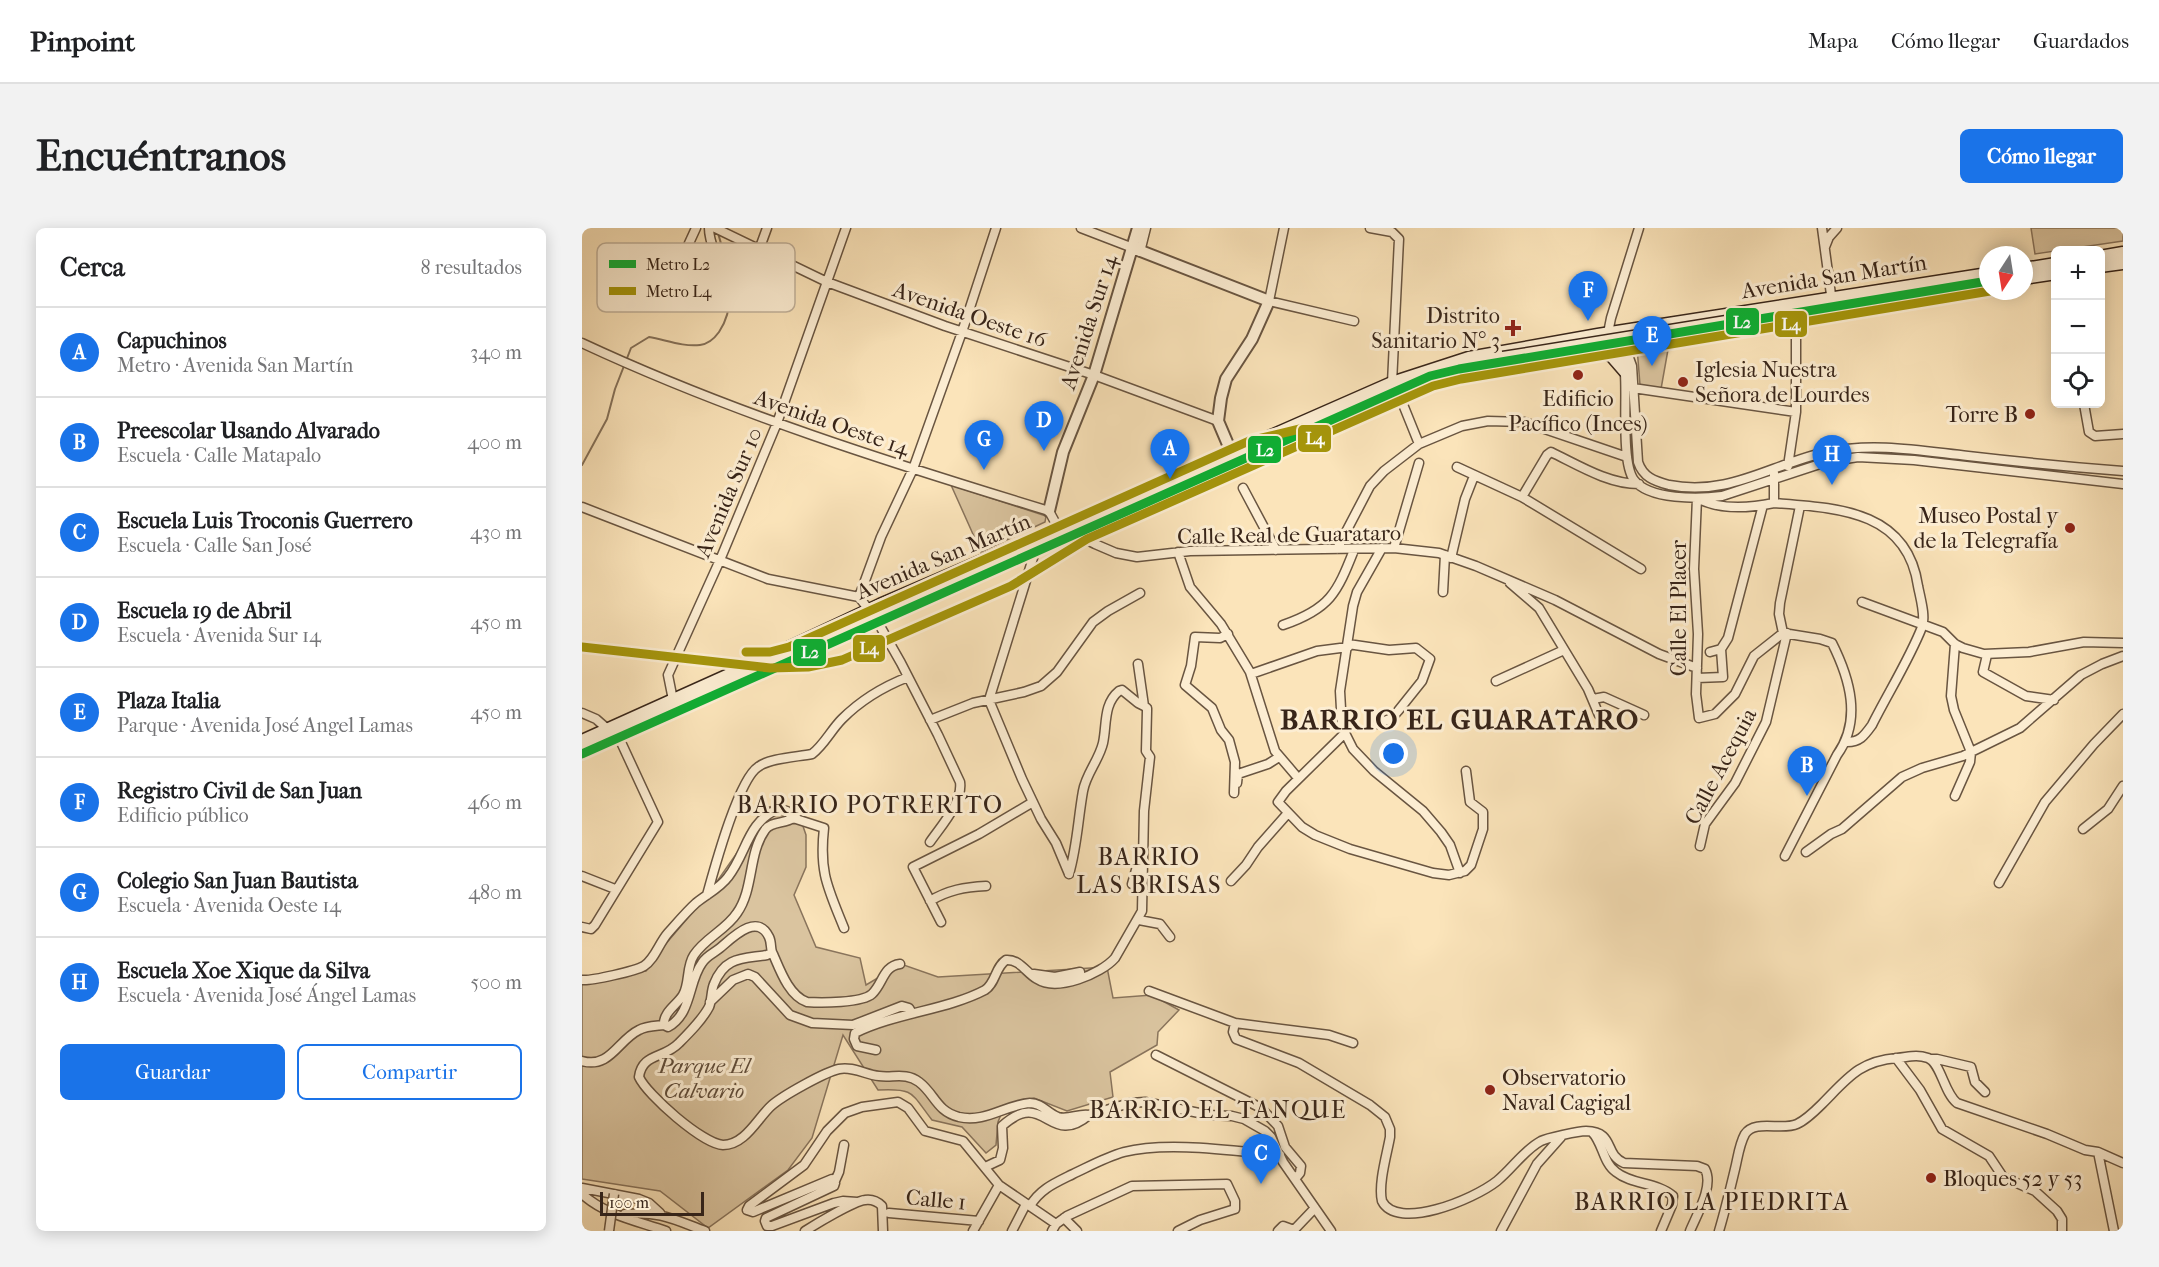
<!DOCTYPE html>
<html lang="es">
<meta charset="utf-8">
<style>
:root{--surface:#fff;--page:#f2f2f2;--text:#202124;--muted:#757577;--line:#e0e0e0;--accent:#1a73e8}
body{margin:0;font-family:"IM FELL French Canon",serif;background:var(--page);color:var(--text)}
.controls{position:absolute;right:18px;top:18px;display:grid;overflow:hidden;border-radius:9px;box-shadow:0 3px 15px #0003}
.controls button{width:54px;height:54px;display:grid;place-items:center;padding:0;border:0;border-bottom:2px solid var(--line);background:var(--surface);color:var(--text);font:30px sans-serif}
.compass{position:absolute;left:1397px;top:18px;width:54px;height:54px;border-radius:50%;background:var(--surface);box-shadow:0 3px 15px #0003;rotate:192deg}
.scale{position:absolute;left:18px;bottom:15px;width:104px;box-sizing:border-box;padding-left:6px;border:3px solid #382519;border-top:0;font-size:16px;line-height:21px;white-space:nowrap;color:#382519;-webkit-text-stroke:4px #fcedd2;paint-order:stroke}
.you{position:absolute;left:812px;top:526px;width:21px;height:21px;margin:-15px;border:4px solid #fff;border-radius:50%;background:#1a73e8;box-shadow:0 0 0 9px #1a73e833}
.badge{display:grid;place-items:center;width:39px;height:39px;border-radius:50%;background:var(--accent);color:#fff;font-size:20px;font-weight:700}
.pin{position:absolute;translate:-50% -50px;filter:drop-shadow(0 2px 3px #0008)}
.pin::after{content:'';position:absolute;top:32px;width:21px;height:18px;background:inherit;clip-path:polygon(0 0,100% 0,50% 100%)}
.list{margin:0;padding:0;list-style:none}
h2{display:flex;justify-content:space-between;align-items:center;height:78px;margin:0;padding:0 24px;font-size:26px}
h2 small{font-size:20px;font-weight:400;color:var(--muted)}
.list li{display:grid;grid-template-columns:39px 1fr auto;gap:18px;align-items:center;box-sizing:border-box;height:90px;padding:0 24px;border-top:2px solid var(--line)}
.list b{display:block;font-size:22px;white-space:nowrap}
.list p{margin:0;font-size:20px;white-space:nowrap;color:var(--muted)}
.list em{font-size:20px;font-style:normal;color:var(--muted)}
.actions{display:flex;gap:12px;padding:18px 24px}
.actions a{flex:1;padding:14px 0;border:2px solid var(--accent);border-radius:9px;text-align:center;font-size:21px;color:var(--accent)}
.actions .main{background:var(--accent);color:#fff}
.icon{flex:none;width:33px;height:33px;fill:none;stroke:currentColor;stroke-width:2;stroke-linecap:round;stroke-linejoin:round}
.map{position:relative;flex:none;width:1541px;height:1003px;overflow:hidden;border-radius:9px}
header{display:flex;align-items:center;gap:36px;box-sizing:border-box;height:84px;padding:0 30px;background:var(--surface);border-bottom:2px solid var(--line)}
header strong{font-size:28px}
nav{display:flex;gap:33px;margin-inline-start:auto;font-size:21px}
.intro{display:flex;align-items:center;justify-content:space-between;box-sizing:border-box;height:144px;padding:0 36px}
h1{margin:0;font-size:42px}
.button{padding:15px 27px;border-radius:9px;background:var(--accent);color:#fff;font-size:21px;font-weight:700}
main{display:flex;gap:36px;padding:0 36px}
aside{flex:1;background:var(--surface);border-radius:9px;box-shadow:0 3px 15px #0003}
.map>svg:first-child{display:block}
.green{fill:#dac49f;stroke:#89745c;stroke-width:1.5}
.lines{fill:none;stroke-linecap:round;stroke-linejoin:round}
.stream{stroke:#857159;stroke-width:2}
.minor-casing{stroke:#695541;stroke-width:11}
.tertiary-casing{stroke:#695541;stroke-width:14}
.secondary-casing{stroke:#382519;stroke-width:15}
.minor{stroke:#fcedd2;stroke-width:8}
.tertiary{stroke:#fcedd2;stroke-width:10}
.secondary{stroke:#fcedd2;stroke-width:12}
.minor-bridge-casing{stroke:#695541;stroke-width:11;stroke-linecap:butt}
.secondary-bridge-casing{stroke:#382519;stroke-width:15;stroke-linecap:butt}
.minor-bridge{stroke:#fcedd2;stroke-width:8}
.secondary-bridge{stroke:#fcedd2;stroke-width:12}
.metro-1-casing{stroke:#fcedd2;stroke-width:14}
.metro-2-casing{stroke:#fcedd2;stroke-width:14}
.metro-1{stroke:#0eae33;stroke-width:9}
.metro-2{stroke:#a5950b;stroke-width:9}
.poi-dot{fill:#8f2418;stroke:#fcedd2;stroke-width:2}
.labels{text-anchor:middle;stroke-width:6;stroke-linejoin:round;paint-order:stroke}
.street-label{font-size:22px;fill:#382519;stroke:#fcedd2}
.poi-label{font-size:22px;fill:#382519;stroke:#fcedd2;text-anchor:end}
.park-label{font-size:22px;font-style:italic;fill:#604d3a;stroke:#fcedd2}
.neighbourhood-label{font-size:24px;letter-spacing:1.5px;fill:#382519;stroke:#fcedd2}
.district-label{font-size:28px;font-weight:bold;letter-spacing:1.5px;fill:#382519;stroke:#fcedd2}
.key{fill:#fcedd2;stroke:#c1b19a;stroke-width:1.5}
.key-label{font-size:16px;fill:#382519}
.line-badge{stroke:#fcedd2;stroke-width:2}
.badge-label{font-size:16px;text-anchor:middle;font-weight:bold;fill:#fff}
</style>
<header>
<strong>Pinpoint</strong>
<nav><a>Mapa</a><a>Cómo llegar</a><a>Guardados</a></nav>
</header>
<div class="intro"><h1>Encuéntranos</h1><a class="button">Cómo llegar</a></div>
<main>
<aside>
<h2>Cerca<small>8 resultados</small></h2>
<ul class="list">
<li><span class="badge">A</span><div><b>Capuchinos</b><p>Metro · Avenida San Martín</p></div><em>340 m</em></li>
<li><span class="badge">B</span><div><b>Preescolar Usando Alvarado</b><p>Escuela · Calle Matapalo</p></div><em>400 m</em></li>
<li><span class="badge">C</span><div><b>Escuela Luis Troconis Guerrero</b><p>Escuela · Calle San José</p></div><em>430 m</em></li>
<li><span class="badge">D</span><div><b>Escuela 19 de Abril</b><p>Escuela · Avenida Sur 14</p></div><em>450 m</em></li>
<li><span class="badge">E</span><div><b>Plaza Italia</b><p>Parque · Avenida José Angel Lamas</p></div><em>450 m</em></li>
<li><span class="badge">F</span><div><b>Registro Civil de San Juan</b><p>Edificio público</p></div><em>460 m</em></li>
<li><span class="badge">G</span><div><b>Colegio San Juan Bautista</b><p>Escuela · Avenida Oeste 14</p></div><em>480 m</em></li>
<li><span class="badge">H</span><div><b>Escuela Xoe Xique da Silva</b><p>Escuela · Avenida José Ángel Lamas</p></div><em>500 m</em></li>
</ul>
<div class="actions"><a class="main">Guardar</a><a>Compartir</a></div>
</aside>
<div class="map">
<svg width="1541" height="1003" viewBox="0 0 1541 1003">
<rect width="100%" height="100%" fill="#fbe4ba"/>
<filter id="stains"><feTurbulence type="fractalNoise" baseFrequency=".00333" numOctaves="4"/><feColorMatrix values="0 0 0 0 .2 0 0 0 0 .09 0 0 0 0 .02 0 0 0 .5 -.17"/></filter>
<radialGradient id="worn" r=".72"><stop offset=".6" stop-color="#630" stop-opacity="0"/><stop offset="1" stop-color="#630" stop-opacity=".3"/></radialGradient>
<path class="green" d="M1449,0h92v13l-88,13z
M1087,116l-8,45 -21,-4 -3,-38z
M369,257l95,31 -1,6 -64,30z
M198,577l17,4 9,26v32l-12,28 22,52 44,11 6,27 35,-21 37,13 169,-10 6,31 39,-3 27,15 -21,22 -1,13 -47,27 3,25 -46,14 -33,-13 -19,4 -11,5 -6,15 -2,23 -10,8 -24,-26 -30,-7c-21,-27 -17,-32 -54,-30l-35,-55 -31,103 -24,32 -80,58 -48,-37 -78,-12v-197l33,-9 31,-2 12,-18 51,-60 60,-86z"/>
<g class="lines">
<path class="stream" d="M0,237l25,-46 8,-30 16,-41 18,-11c17,3 34,10 51,8 8,-1 14,-6 19,-13 20,-29 8,-68 -1,-99"/>
<g class="minor-casing">
<path id="minor" d="M127,0c0,22 16,35 10,59
M133,0l112,54 118,44 149,49 124,46
M499,0l52,20
M702,0l-15,73 85,20
M788,0l22,4 7,7 -7,144
M1240,0l10,74
M1243,19l4,-10 8,-9
M177,22l8,-22
M103,24l11,-24
M558,24l6,-24
M1030,108l-3,-8 2,-10 28,-90
M0,115c150,70 309,120 467,168l13,24
M1038,118l8,9 4,11 6,96c5,15 16,19 31,23 60,12 102,-21 158,-33 47,-10 95,-1 141,4 52,6 103,11 155,15
M1038,120c2,9 5,17 5,27 2,23 -4,88 9,105 15,20 65,19 88,16l104,-34 32,-5 56,3 209,24
M1051,160l163,24
M816,164l21,52
M1502,176l5,28 6,4 28,-2
M1206,238l8,-54v-95
M875,239l65,30 119,72
M661,260l33,62
M940,269l25,-42 4,-3c27,13 57,32 88,32
M1192,275v-30
M0,279l186,72 91,18
M498,300l5,11 10,5 21,9 21,4 53,-6 204,-3 45,5 37,13 79,34 104,54 38,14
M455,317l-48,155 33,79 19,40 15,24 13,31
M800,320l-25,44 -4,14 -13,85 2,36 11,22 21,22 49,40 18,21 9,13 10,28
M812,320l25,-85
M755,321l33,-63 14,-15 35,-27 43,-18 26,-5 36,1 103,35
M596,324l12,35 31,37 29,48 25,79 23,27
M869,330l14,-59 9,-23
M928,355l29,25 49,81 11,26
M861,364l2,-37
M277,369l22,-60 32,-68 49,-137 34,-104
M277,369l17,22 25,44 37,72 22,47c3,20 -19,44 -30,60
M1280,374l81,30 12,12 8,4 21,6 45,-2 55,-10 39,1
M701,397c47,-16 54,-32 71,-75
M1201,405l-29,23 -19,38 -20,20 -16,4 -3,-24 2,-60 -4,-65 3,-71c22,12 53,10 77,5 63,5 133,7 144,83 2,11 8,30 4,41 -12,31 -35,68 -50,98 -8,11 -12,17 -25,17
M1201,405l37,6 12,4c18,36 30,77 5,112l-52,101
M1201,405l-4,-19 1,-11 20,-97
M646,406l-8,4 -25,-1 -4,29 -6,19 27,23 9,22 8,10 6,22 -1,31
M766,416l41,6 27,-2 14,11 -8,22 -24,30 -6,7 -15,6
M1373,416l-4,52 3,14 17,42 -1,10 -15,34
M1128,424l11,-3 7,-11 35,-133
M1405,427l-4,17 43,24 28,4
M669,446l66,-23 31,-4
M1115,450l26,-1 -2,-28
M914,453l68,-31
M1011,471l11,-2 40,18
M91,472l-5,-25 52,-115 57,-137 69,-195
M0,485l14,6 24,21 38,82 -63,103 -4,4 -9,-2
M348,492l43,-17 51,-11 17,-6 16,-14 36,-50 15,-11 32,-18
M762,506l-58,57 -8,11 24,25 13,8 35,14 83,24 16,2 16,-4 6,-6 12,-36v-17l-13,-10 -4,-31
M655,555l1,-9 30,-10 11,-7
M211,590c-8,6 -22,3 -28,12 -17,24 -11,59 -28,83 -11,17 -32,25 -43,42 -8,12 -4,28 -11,40 -6,10 -20,17 -19,30l4,2c24,-13 20,-45 34,-64 4,-7 12,-10 18,-15 12,-10 37,-36 49,-11 3,6 1,13 4,17 7,16 16,42 34,48 14,1 55,1 65,-8 11,-10 11,-28 28,-30
M1501,601l25,-20 15,-23
M1118,618l5,-22 30,-41 31,-61 21,-89
M1224,624l25,-18 11,-5 60,-52 20,-9 41,-12 57,-28 61,-53 21,-11 21,-8
M487,646c8,-27 9,-55 14,-83 3,-17 16,-31 20,-48 4,-18 0,-39 16,-52l3,-1 16,13 6,3
M0,648l33,13
M649,653l15,-16 12,-18 30,-34
M1417,655l46,-81 49,-58 29,-30
M550,656l9,-32
M125,667c7,-25 31,-115 51,-128 11,-9 39,-10 54,-13 12,-9 19,-24 30,-35 18,-18 43,-33 66,-42
M348,673c18,-11 35,-14 56,-15
M557,692l21,4 10,13
M359,694l-28,-55 66,-33 54,-32
M189,725l-4,2c-24,4 -42,1 -53,29 -3,7 -2,16 -5,23 -7,13 -19,25 -30,36 -15,16 -37,10 -40,34 8,18 64,67 84,68 22,0 34,-26 48,-39 11,-10 54,-34 68,-37 14,-3 27,6 40,7 14,2 27,-4 40,6 16,12 17,29 40,35 26,6 46,-12 71,-14 12,0 17,10 28,14 11,3 21,-4 31,-2l41,-12 15,-1 64,13 23,1 12,3 21,12 6,6 12,25 48,69
M452,746l21,3 25,-5
M0,752c9,1 54,-9 62,-14 11,-7 15,-23 24,-33 9,-10 18,-21 28,-30 11,-9 24,-15 32,-26 19,-24 19,-55 50,-68l9,2 6,7 31,10c-5,45 4,60 20,100
M567,763l86,32 94,12 24,8
M128,774l23,-22 15,-6 7,3 35,38 22,8 41,2 49,-19 7,2 3,5
M653,795l-2,9 3,7 63,24 71,42 15,12 5,12v8c-3,17 -12,47 -8,64 15,30 91,-1 115,-20 15,-12 27,-31 44,-40 6,-3 38,-10 45,-10 30,1 17,23 38,32l73,3 8,3c9,17 -8,45 -15,62
M294,822l-19,-4 -3,-7 1,-6c40,-20 92,-23 130,-43 11,-7 10,-23 21,-30 14,-1 20,13 31,19 20,13 64,-5 78,-21l27,-47 2,-100 6,-54 -4,-6 1,-40v-3l-3,-2 -6,-42
M574,827l105,53 17,18 7,21 16,19 -1,7 -5,6
M1314,830l24,32 22,39 47,27 14,21 32,14 22,20 5,8v12
M1349,831h6l34,8 4,15 10,10
M0,833c28,8 36,-21 57,-31 7,-4 17,-4 25,-5
M1010,904c11,11 11,31 24,40 16,13 41,10 57,24l-1,9 -11,26
M1516,924l16,79
M403,939l15,-7 3,-12 -1,-22c43,-39 47,23 87,-11
M253,953l4,-9 5,-27
M0,960l57,11 10,4 11,10
M0,966c23,21 55,27 84,37
M275,974l-14,-1 -9,2 -62,23h-5l-2,-5 1,-3 68,-32 1,-3 -3,-4 -79,33 -6,-2 2,-4 55,-41 23,-34 18,-18 17,-6 36,-5 10,6 17,23 38,10 36,44 57,39
M448,978c10,-17 25,-23 43,-32 17,-8 33,-17 51,-22 43,-11 110,-1 156,3
M307,985l90,8
M43,986c35,-3 48,5 80,17
M482,990l13,13
M223,1003c11,-7 49,-30 60,-31 7,-1 12,1 17,6l1,25
M391,1003l26,-46
M430,1003l14,-27
M470,1003l4,-7 11,-8 65,-30 95,-2 8,17v8l-35,11 -22,11
M696,1003l5,-5 11,4
M711,1003l21,-22
M919,1003l36,-67 24,-27
M1137,1003c6,-20 11,-41 16,-62 3,-12 4,-24 10,-35 10,-15 37,-3 52,-10 9,-4 18,-13 25,-20 25,-25 37,-43 75,-46 12,-1 19,-4 31,0 13,5 16,35 29,45l90,31 38,16 13,2 25,11"/>
</g>
<g class="tertiary-casing">
<path id="tertiary" d="M551,20l136,53 -17,38 -26,40 -5,19 -3,23 17,40
M467,283l14,-59 31,-77 44,-147"/>
</g>
<g class="secondary-casing">
<path id="secondary" d="M1518,29l23,-4
M1518,38l23,-3
M1442,41l32,-5
M1442,50l32,-5
M1019,123l11,5 13,15
M528,279l282,-124 77,-25 129,-23 390,-61
M0,513l187,-84 111,-52 142,-61
M0,524l455,-207 143,-58 244,-105 30,-9 241,-37 65,-12 26,-7h10l192,-33"/>
</g>
<use href="#minor" class="minor"/>
<use href="#tertiary" class="tertiary"/>
<use href="#secondary" class="secondary"/>
<g class="minor-bridge-casing">
<path id="minor-bridge" d="M27,1003l5,-37"/>
</g>
<g class="secondary-bridge-casing">
<path id="secondary-bridge" d="M921,130l242,-39"/>
</g>
<use href="#minor-bridge" class="minor-bridge"/>
<use href="#secondary-bridge" class="secondary-bridge"/>
<g class="metro-1-casing">
<path id="metro-1" d="M0,526l848,-378 29,-7 529,-88"/>
</g>
<g class="metro-2-casing">
<path id="metro-2" d="M0,419l188,21 38,-1 34,-7 169,-74 76,-47 346,-153 28,-7 529,-88
M164,424h24l19,-5 460,-206 55,-13"/>
</g>
<use href="#metro-1" class="metro-1"/>
<use href="#metro-2" class="metro-2"/>
</g>
<g class="poi-dot">
<path d="M928 91h6v6h6v6h-6v6h-6v-6h-6v-6h6z"/>
<circle cx="996" cy="147" r="6"/>
<circle cx="1101" cy="154" r="6"/>
<circle cx="1448" cy="186" r="6"/>
<circle cx="1488" cy="300" r="6"/>
<circle cx="908" cy="862" r="6"/>
<circle cx="1349" cy="950" r="6"/>
</g>
<g class="labels">
<g class="street-label">
<text transform="translate(1252 48) rotate(-9)" y="8">Avenida San Martín</text>
<text transform="translate(388 86) rotate(19)" y="8">Avenida Oeste 16</text>
<text transform="translate(506 94) rotate(-72)" y="8">Avenida Sur 14</text>
<text transform="translate(250 194) rotate(19)" y="8">Avenida Oeste 14</text>
<text transform="translate(146 264) rotate(-67)" y="8">Avenida Sur 10</text>
<text transform="translate(707 306) rotate(-1)" y="8">Calle Real de Guarataro</text>
<text transform="translate(361 328) rotate(-23)" y="8">Avenida San Martín</text>
<text transform="translate(1096 380) rotate(-90)" y="8">Calle El Placer</text>
<text transform="translate(1138 538) rotate(-62)" y="8">Calle Acequia</text>
<text transform="translate(354 971) rotate(5)" y="8">Calle 1</text>
</g>
<g class="poi-label">
<text x="918" y="95">Distrito<tspan x="918" dy="25">Sanitario N° 3</tspan></text>
<text x="1113" y="149" text-anchor="start">Iglesia Nuestra<tspan x="1113" dy="25">Señora de Lourdes</tspan></text>
<text x="996" y="178" text-anchor="middle">Edificio<tspan x="996" dy="25">Pacífico (Inces)</tspan></text>
<text x="1436" y="194">Torre B</text>
<text x="1476" y="295">Museo Postal y<tspan x="1476" dy="25">de la Telegrafía</tspan></text>
<text x="920" y="857" text-anchor="start">Observatorio<tspan x="920" dy="25">Naval Cagigal</tspan></text>
<text x="1361" y="958" text-anchor="start">Bloques 52 y 53</text>
</g>
<g class="park-label">
<text x="122" y="845">Parque El<tspan x="122" dy="25">Calvario</tspan></text>
</g>
<g class="neighbourhood-label">
<text x="288" y="585">BARRIO POTRERITO</text>
<text x="567" y="637">BARRIO<tspan x="567" dy="28">LAS BRISAS</tspan></text>
<text x="636" y="890">BARRIO EL TANQUE</text>
<text x="1130" y="982">BARRIO LA PIEDRITA</text>
</g>
<g class="district-label">
<text x="878" y="501">BARRIO EL GUARATARO</text>
</g>
</g>
<rect x="15" y="15" width="198" height="69" rx="9" class="key"/>
<rect x="27" y="32" width="27" height="8" fill="#0eae33"/>
<rect x="27" y="59" width="27" height="8" fill="#a5950b"/>
<g class="key-label">
<text x="64" y="42">Metro L2</text>
<text x="64" y="69">Metro L4</text>
</g>
<g class="line-badge">
<rect x="1143" y="79" width="35" height="29" rx="6" fill="#0eae33"/>
<rect x="1192" y="82" width="34" height="28" rx="6" fill="#a5950b"/>
<rect x="715" y="196" width="35" height="29" rx="6" fill="#a5950b"/>
<rect x="665" y="207" width="35" height="29" rx="6" fill="#0eae33"/>
<rect x="270" y="406" width="34" height="29" rx="6" fill="#a5950b"/>
<rect x="210" y="410" width="35" height="29" rx="6" fill="#0eae33"/>
</g>
<g class="badge-label">
<text x="1160" y="100">L2</text>
<text x="1209" y="102">L4</text>
<text x="733" y="216">L4</text>
<text x="683" y="228">L2</text>
<text x="287" y="426">L4</text>
<text x="228" y="430">L2</text>
</g>
<rect width="100%" height="100%" filter="url(#stains)"/>
<rect width="100%" height="100%" fill="url(#worn)"/>
</svg>
<div class="controls">
<button>+</button>
<button>−</button>
<button><svg class="icon" aria-label="locate" viewBox="0 0 24 24"><circle cx="12" cy="12" r="6"/><path d="M12 2v4M12 18v4M2 12h4M18 12h4"/></svg></button>
</div>
<svg class="compass" viewBox="-18 -18 36 36"><path d="M0-13l5 13h-10z" fill="#e53935"/><path d="M0 13l5-13h-10z" fill="#757577"/></svg>
<div class="scale">100 m</div>
<div class="you"></div>
<div class="pin badge" style="left:588px;top:251px">A</div>
<div class="pin badge" style="left:1225px;top:568px">B</div>
<div class="pin badge" style="left:679px;top:956px">C</div>
<div class="pin badge" style="left:462px;top:223px">D</div>
<div class="pin badge" style="left:1070px;top:138px">E</div>
<div class="pin badge" style="left:1006px;top:93px">F</div>
<div class="pin badge" style="left:402px;top:242px">G</div>
<div class="pin badge" style="left:1250px;top:257px">H</div>
</div>
</main>
